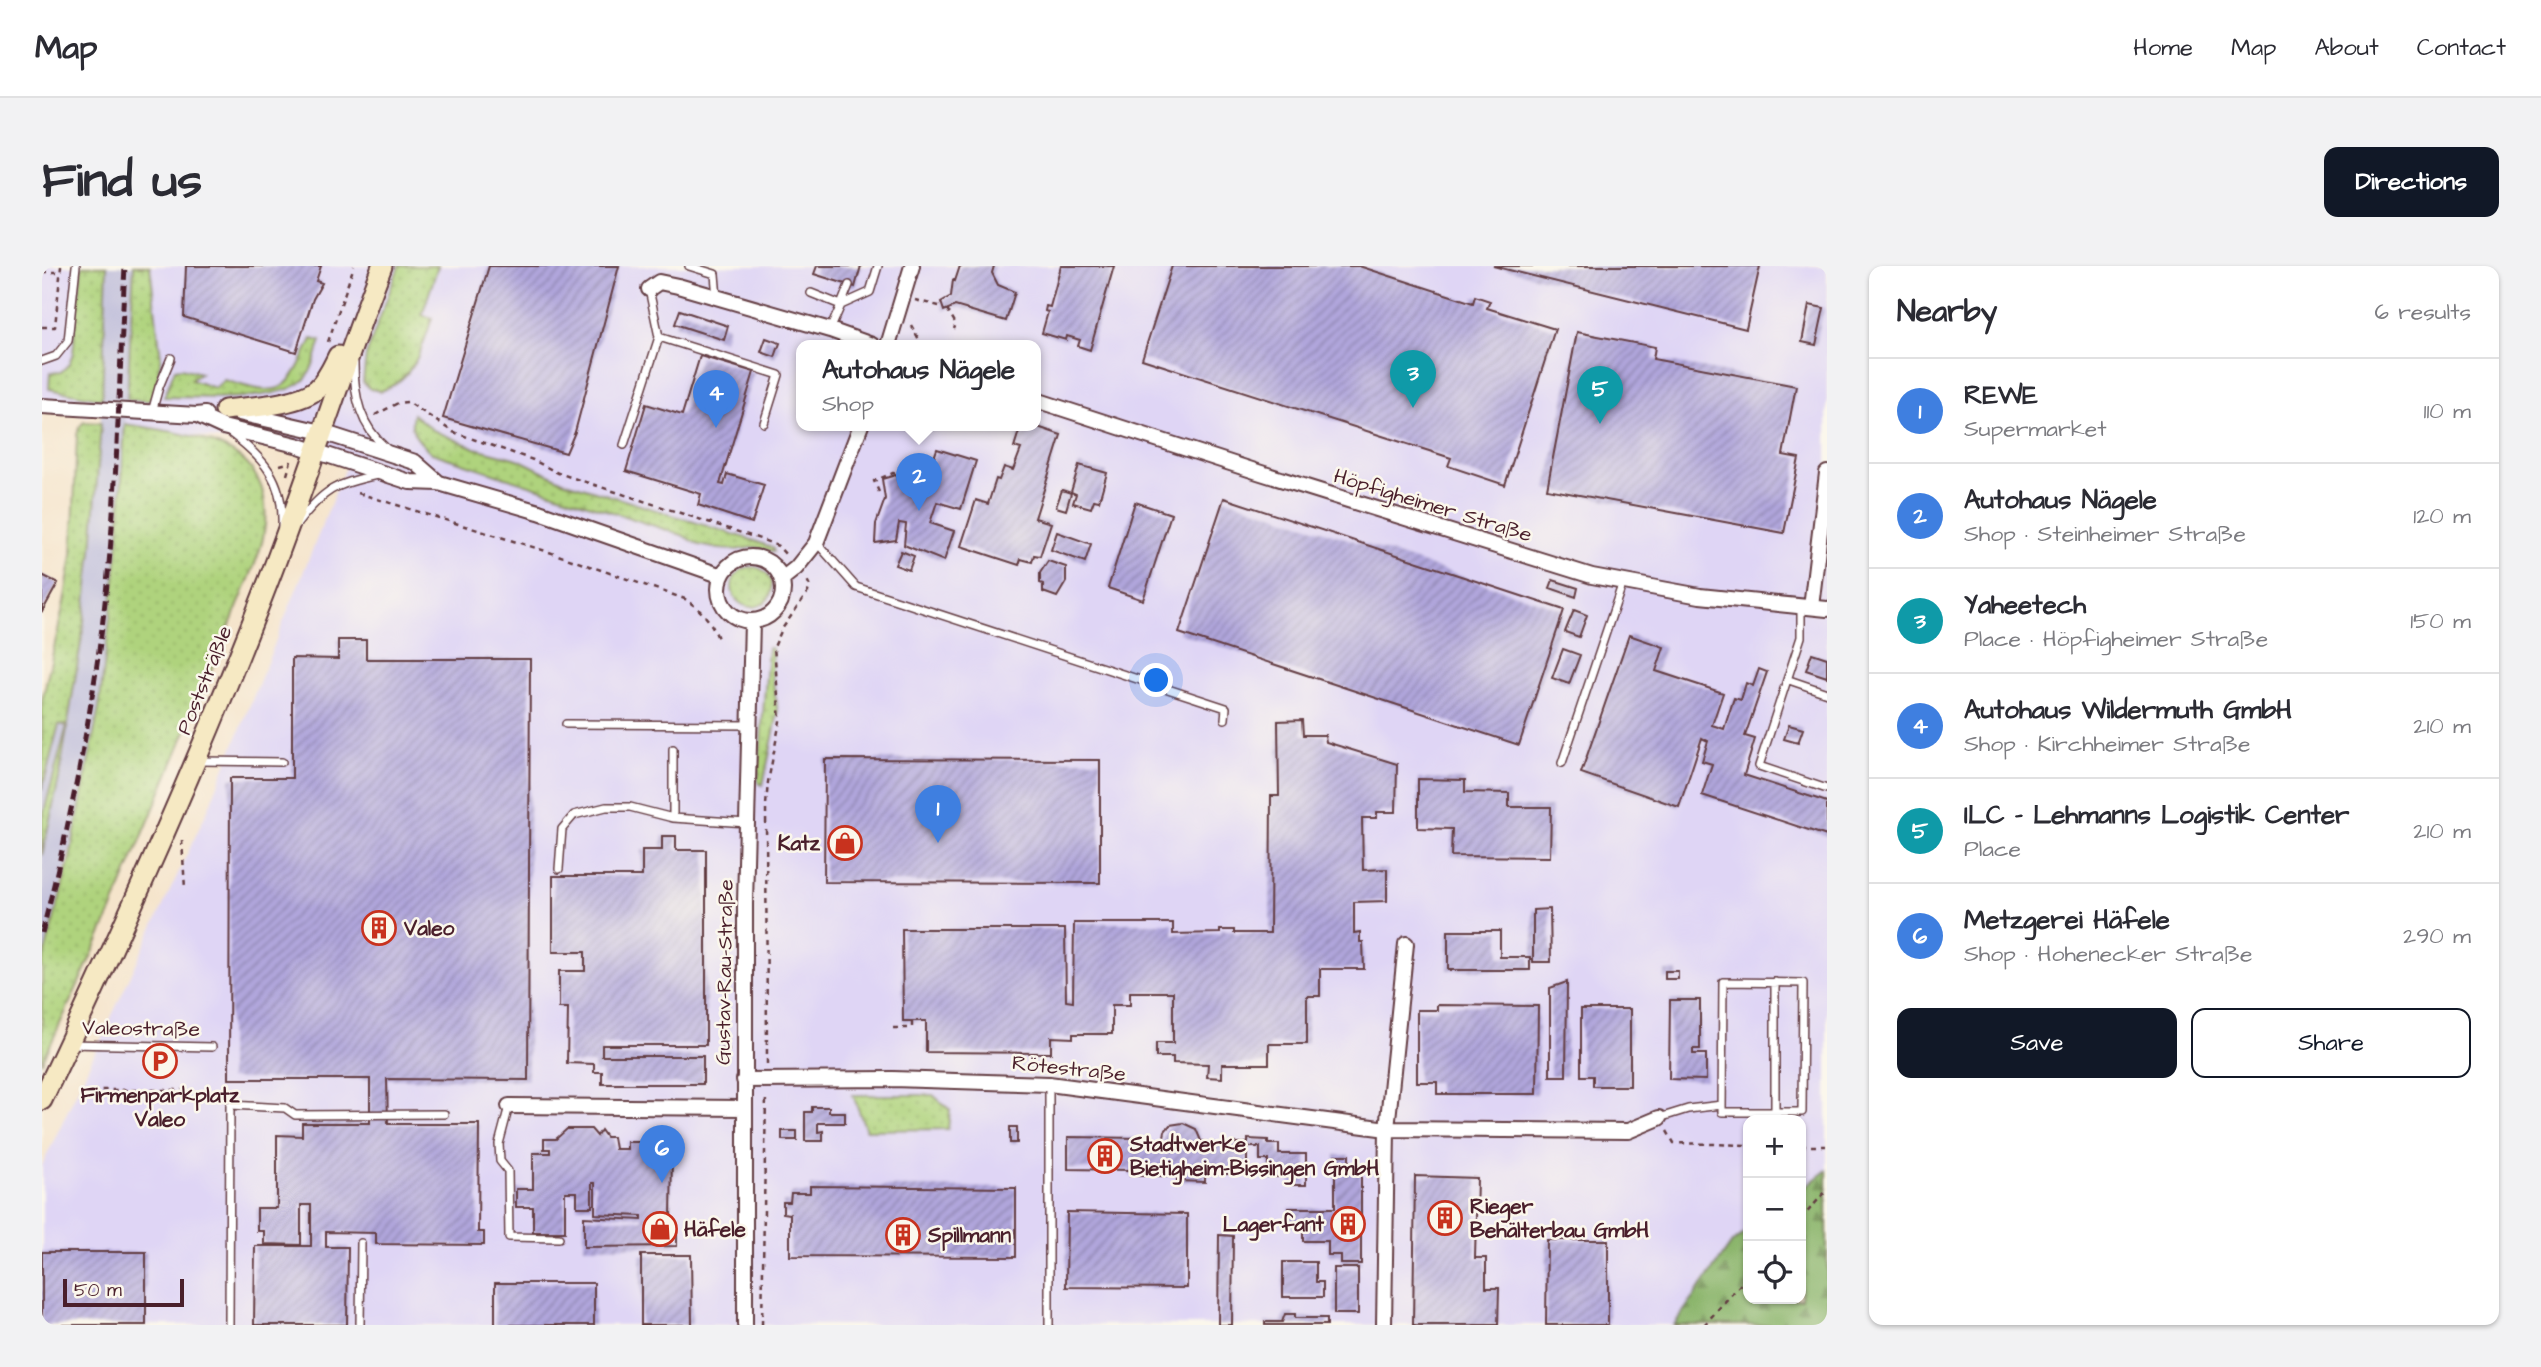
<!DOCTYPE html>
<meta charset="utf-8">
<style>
:root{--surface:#fff;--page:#f2f2f3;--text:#2b2b33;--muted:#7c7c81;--line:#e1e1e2;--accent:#111827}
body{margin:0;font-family:"Architects Daughter",sans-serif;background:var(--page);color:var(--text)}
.controls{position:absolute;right:21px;bottom:21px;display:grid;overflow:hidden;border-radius:14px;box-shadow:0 2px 5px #0004}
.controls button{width:63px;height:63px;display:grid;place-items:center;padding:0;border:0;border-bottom:2px solid var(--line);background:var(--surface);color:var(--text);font:35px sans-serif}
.scale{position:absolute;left:21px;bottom:18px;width:121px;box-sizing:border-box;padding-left:7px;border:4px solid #4a1f2b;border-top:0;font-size:19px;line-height:24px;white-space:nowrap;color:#4a1f2b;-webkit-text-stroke:5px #fbf7ec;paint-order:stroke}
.you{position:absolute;left:1115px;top:415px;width:24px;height:24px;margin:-18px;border:5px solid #fff;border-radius:50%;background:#1a73e8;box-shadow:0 0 0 10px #1a73e833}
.badge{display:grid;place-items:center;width:46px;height:46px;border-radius:50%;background:var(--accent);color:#fff;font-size:23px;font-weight:700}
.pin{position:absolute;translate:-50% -58px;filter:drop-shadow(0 2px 4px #0008)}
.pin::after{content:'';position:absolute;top:37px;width:24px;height:21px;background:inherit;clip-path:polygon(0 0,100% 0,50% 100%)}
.popup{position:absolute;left:754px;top:74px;width:245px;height:91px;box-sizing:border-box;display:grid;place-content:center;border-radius:14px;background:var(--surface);filter:drop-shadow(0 2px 5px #0005);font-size:23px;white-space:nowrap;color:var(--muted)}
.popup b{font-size:26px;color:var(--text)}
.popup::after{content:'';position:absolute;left:50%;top:100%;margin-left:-14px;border:14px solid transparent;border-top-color:var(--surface)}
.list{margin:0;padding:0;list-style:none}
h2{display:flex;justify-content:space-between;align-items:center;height:91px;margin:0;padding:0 28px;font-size:30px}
h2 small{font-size:23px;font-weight:400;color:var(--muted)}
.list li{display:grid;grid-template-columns:46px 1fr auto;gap:21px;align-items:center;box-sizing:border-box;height:105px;padding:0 28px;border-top:2px solid var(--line)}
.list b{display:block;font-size:26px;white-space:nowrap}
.list p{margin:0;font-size:23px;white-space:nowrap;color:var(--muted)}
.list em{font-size:23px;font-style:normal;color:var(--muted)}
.actions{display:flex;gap:14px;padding:21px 28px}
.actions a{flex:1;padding:16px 0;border:2px solid var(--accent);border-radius:14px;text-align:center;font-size:24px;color:var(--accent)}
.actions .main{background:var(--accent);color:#fff}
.icon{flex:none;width:38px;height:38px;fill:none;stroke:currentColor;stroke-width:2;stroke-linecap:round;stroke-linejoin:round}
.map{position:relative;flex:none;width:1785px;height:1059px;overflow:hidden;border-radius:14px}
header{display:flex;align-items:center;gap:42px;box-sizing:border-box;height:98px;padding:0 35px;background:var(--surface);border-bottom:2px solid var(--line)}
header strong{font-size:33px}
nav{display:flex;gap:38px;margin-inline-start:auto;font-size:24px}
.intro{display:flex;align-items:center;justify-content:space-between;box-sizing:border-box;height:168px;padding:0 42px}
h1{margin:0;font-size:49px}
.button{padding:18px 32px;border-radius:14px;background:var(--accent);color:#fff;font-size:24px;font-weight:700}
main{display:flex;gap:42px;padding:0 42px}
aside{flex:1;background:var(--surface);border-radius:14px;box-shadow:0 2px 5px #0004}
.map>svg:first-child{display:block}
.built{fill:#dfd5f5;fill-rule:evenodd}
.railway{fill:#c3c1db}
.grass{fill:url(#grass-dots);stroke:#7c7954;stroke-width:2}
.forest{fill:url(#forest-firs);stroke:#6a6a4c;stroke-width:2}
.building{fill:url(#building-hatch)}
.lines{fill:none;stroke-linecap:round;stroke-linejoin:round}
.service-casing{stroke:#643d43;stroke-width:10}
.minor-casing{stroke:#643d43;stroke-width:18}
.secondary-casing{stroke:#643d43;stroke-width:23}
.path{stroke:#643d43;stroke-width:2.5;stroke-dasharray:5 5;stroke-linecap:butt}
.service{stroke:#fff;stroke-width:7}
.minor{stroke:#fff;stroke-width:14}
.secondary{stroke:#f6e9c3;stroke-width:19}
.rail{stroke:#4a1f2b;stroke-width:5;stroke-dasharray:10 5;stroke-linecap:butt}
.labels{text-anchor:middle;stroke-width:5;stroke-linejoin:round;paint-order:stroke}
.street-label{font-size:21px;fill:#4a1f2b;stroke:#fbf7ec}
.poi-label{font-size:21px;font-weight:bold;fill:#4a1f2b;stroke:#fbf7ec;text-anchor:start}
</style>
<header>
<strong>Map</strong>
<nav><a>Home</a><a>Map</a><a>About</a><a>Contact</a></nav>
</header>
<div class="intro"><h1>Find us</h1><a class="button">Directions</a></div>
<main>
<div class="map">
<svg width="1785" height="1059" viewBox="0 0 1785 1059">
<defs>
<pattern id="grass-dots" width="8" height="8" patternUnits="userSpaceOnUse" patternTransform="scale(1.75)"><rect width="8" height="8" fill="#afd37d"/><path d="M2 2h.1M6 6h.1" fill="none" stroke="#98b56c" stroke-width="1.8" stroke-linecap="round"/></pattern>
<pattern id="forest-firs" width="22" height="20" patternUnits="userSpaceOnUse" patternTransform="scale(1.75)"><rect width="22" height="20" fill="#8bb56c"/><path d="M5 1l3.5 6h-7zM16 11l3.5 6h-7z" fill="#749359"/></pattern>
<pattern id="building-hatch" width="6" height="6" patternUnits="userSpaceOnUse" patternTransform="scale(1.75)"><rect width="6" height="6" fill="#b0a6dc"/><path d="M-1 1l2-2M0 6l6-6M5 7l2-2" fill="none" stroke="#9187b3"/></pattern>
</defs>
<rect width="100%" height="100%" fill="#fbf7ec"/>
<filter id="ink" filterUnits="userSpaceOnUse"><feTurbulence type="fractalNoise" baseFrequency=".0143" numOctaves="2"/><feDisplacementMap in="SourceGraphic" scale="14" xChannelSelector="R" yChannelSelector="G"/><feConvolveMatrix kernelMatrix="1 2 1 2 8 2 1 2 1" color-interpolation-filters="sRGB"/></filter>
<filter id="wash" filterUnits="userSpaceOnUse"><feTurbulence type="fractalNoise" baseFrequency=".00686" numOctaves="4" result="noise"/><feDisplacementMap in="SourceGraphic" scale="28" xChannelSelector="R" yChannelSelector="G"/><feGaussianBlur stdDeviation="1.57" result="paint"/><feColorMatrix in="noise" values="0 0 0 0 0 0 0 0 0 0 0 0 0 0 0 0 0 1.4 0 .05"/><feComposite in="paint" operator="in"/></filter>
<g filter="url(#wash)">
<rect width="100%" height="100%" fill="#f5e4cb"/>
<path class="built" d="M0,0h65l-5,133 -13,17 -47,-8z
M92,0h1693v904l-26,20v-70h-53v111l-16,12 -58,82h-1632v-159l167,-359 139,-346 -223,-37zM760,79h234v80h-234z"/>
<path class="railway" d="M65,0h27l-16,287 -19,155 -13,75 -44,182v-110l30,-151 20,-153 10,-152z
M17,458l8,1 -25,94v-29z"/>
<path class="grass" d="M40,0h25l-5,133 -53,-10 1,-16 11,-1 8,-8 4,-11z
M92,0h16l11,92 -5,28 -7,15 -22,-1z
M357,0h39l-16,49 10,3c-10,31 -18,61 -51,73l-11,-2 -7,-7 3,-27z
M270,73l9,2c-4,11 -7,26 -14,36 -21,27 -109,20 -143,20l11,-28 7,-1 18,5 -9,7 24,8 9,-8c60,19 63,13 88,-41z
M371,148l20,16 42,18 43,11 45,22 192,60 18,7 1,4 -18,-5 -21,3 -16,-1 -20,-4 -17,-10 -250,-82c-13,-11 -24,-21 -19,-39z
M42,156l17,1 -9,128 -9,79 -24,148 -17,77v-36l25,-93 -8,-2 -17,66v-89l22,-98 8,-48 5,-120 2,-8z
M83,158c70,11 157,19 138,114 -3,15 -10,31 -16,46l-142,342 -63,137v-98l28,-107 29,-150 19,-155z
M690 321a20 20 0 1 1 40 0a20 20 0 1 1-40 0Z
M726,382h4v26l6,39 -15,72 -5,-2v-3z
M811,829h80l17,15 -2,19 -82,1z"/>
<path class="forest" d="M1785,904v155h-153l58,-82 16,-12v68h53v-109z"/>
<g id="blocks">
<path class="building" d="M144,0h135l-5,15 6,2 -9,16 -17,53 -112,-35z
M447,0h130l-44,166 -9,21 -123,-35z
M775,0h44l-6,21 -41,-13z
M918,0h34l-2,7 6,12 17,7 -9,29 -51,-15 -11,5 -3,-9 10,-6 2,-16 2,1z
M1019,0h53l-24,84 -12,-4 2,-6 -13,-4 -1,4 -24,-7 6,-21 -3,-1 1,-5 4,1z
M1130,0h187l114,37 2,-7 15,5 -3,7 68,21 -50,156 -57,-19 3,-8 -309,-99z
M1451,0h267l-14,63z
M1767,39l15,3 -8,37 -14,-3z
M638,44l48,16 -4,14 -49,-16z
M1535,66l78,15 -2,12 143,27 -13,69 16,3 -15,75 -237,-44z
M724,72l14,5 -5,14 -14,-5z
M658,90l54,16 -34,112 4,1 3,-11 37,11 -12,38 -54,-18 3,-11 -75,-23 20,-67 36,11z
M979,159h11l29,10 -26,83 16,5 -11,33 -6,-1 -2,7 -11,-3 -2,6 -58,-19 15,-46 12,4 8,-25 3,1 5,-13 9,3 8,-21 -7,-2z
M895,183l39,12 -15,48 -24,-7 -7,21 24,8 -10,30 -40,-16 2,-21 -7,-1 -3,17 -21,3 1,-19 9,-25 -3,-20 14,-4 2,7 4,-2 9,3 2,-3 12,4z
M1037,199l28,8 -8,28 -5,-1 -3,8 -18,-5 3,-9 -5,-2z
M1020,224l9,3 -5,17 -10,-3z
M1182,232l340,112 -45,135 -340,-112z
M1093,236l36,12 -28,86 -35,-12z
M1015,266l34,12 -6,18 -34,-12z
M859,285l13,5 -5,14 -14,-5z
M1006,295l18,6v15l-9,15 -14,-5v-8l-3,-1v-10z
M0,309l16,8 -16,29z
M1511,314l25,8 -2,9 -26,-9z
M1532,344l13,5 -8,22 -14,-5z
M1587,369l35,12 -8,24 67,22 -11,32 12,4 10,-31 7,2 5,-17 7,3 6,-17 8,3 -22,64 10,3 -11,36 83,27v34l-125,-41 10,-31 -10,-3 6,-20 -6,-3 -23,69 -98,-34z
M296,374h28v19h164l-2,421 -141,-1 1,45h91l-1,108h6v13l-108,-1v-11l-50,-1v15h22l-1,78h-93l1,-79h56v-41h-10v40l-37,-1v-13h-7v-23h20v-73l25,1v-13h68v-44h-141l1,-301h62v-120l46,1z
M1521,383l17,6 -11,29 -17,-6z
M1770,387l15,5v19l-21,-7z
M1260,454l1,15h22l1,7 71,22 -1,48h-19v6h-15l1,52 24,-1v32l-33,1v31l6,-1v10h3l1,27h-44v27h-13v48h-38v20h-47v14l-15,-1 1,-13 -35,-1v-6h-17v-14h17v-51h-43v13h-18v29h-39v4l-22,-1v16l-125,-1v-31h-23l-1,-92h163l1,72 7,1 1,-79h99v11l47,-1v-3h14v3h36l1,-137h8l-1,-75z
M1747,459l14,4 -5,14 -14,-4z
M783,493l275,1v123l-276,-1z
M1376,513l47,1v12l44,1v14h42l-1,50 -99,-1 1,-27 -34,-1z
M620,570h14v14h30v195h-104v11h101v28h-101v-12h-8v-8l-27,-1 1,-55h-9v-37h26v-19h-32v-76h89v-26h20z
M1508,643l1,53h-18v-52z
M1406,665h52v26h30v13h-82z
M1623,705h13v8h-13z
M1525,716l-1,94h-16v-88z
M1628,734h30v49h-7v5h13v26l-37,-1z
M1395,739l101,1 -1,88h-100v-12h-20v-72h20z
M1539,743h49v77h-37v-10h-12z
M770,841h17v5h16v11h-27v9l5,-1v10h-18v-29h7z
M1141,857l13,6 5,12 14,2h33v-4l20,1v4h11v10h27v31h-15v-6l-3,-2h-20v-17h-8v-13h-13v27h-42v8l-28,-1v-5h-47v-6l-62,-1v-32l74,1v5h21l2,-12 5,-6z
M968,861h7v16h-7z
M525,863h24l6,7 4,-6 5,7h7l2,12h12v-7h21v-6h29v16h-5l-1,66 1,13h5v15l-93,1v-30l58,3v-4l-47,-2v-31h-3v24h-15v-15h-12v40h-32v-25h-17v-18h17v-36h17v-4h-6v-10h12z
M740,865h15v9h-15z
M1293,889h14v13h12v96h-20v-9h-13v-14h-25v-15h-15l1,-18h46z
M1373,910l62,2 -2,80h11v30h13l-1,37h-85z
M768,920l206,2v69l-226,-1v-42l-7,-1v-11h7l1,-9h19z
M1025,946l120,2v74l-121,-1z
M1177,969l14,1 -1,89h-14z
M1505,974h61v85h-62z
M0,986h104v73h-104z
M599,989h50l1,70h-51z
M1241,996h33v20h7v15h-40z
M1292,1002h24v46h-24z
M453,1017h99v42h-99z
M1243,1048h10v4h32v7h-62v-3h17z"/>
</g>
</g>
<g filter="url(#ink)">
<use href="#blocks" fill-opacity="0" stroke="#643d43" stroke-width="2"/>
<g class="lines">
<g class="service-casing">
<path id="service" d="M647,0l26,8 2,24
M607,23l10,48
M769,27l30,12 8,-20
M788,64l11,-25 29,-13 8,-26
M0,95l14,-5 12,-15 8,-75
M312,97c0,34 6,63 33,86
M110,146l7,-25 12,-29
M187,166c35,26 55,48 53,94
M582,179l35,-108 120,38 -15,48
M255,258c27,-35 38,-40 80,-49
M775,277l39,44 370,121 -1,11
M1759,340v31l-42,129 68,23
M1747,414l38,13
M524,458l185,1
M631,483v69l74,5
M157,495l83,1
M1520,497l61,-181
M517,603l3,-40 12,-14 32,-8h24l43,11
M1681,716l80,1 -1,129h-80z
M27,778l143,3
M467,840l-10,38 1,17 8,10 1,66 50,1
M1733,846v-130
M1617,852l29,-9 34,-4
M187,1059l1,-220 55,3 10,7 149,-1
M318,1059l1,-82
M1007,1059v-241"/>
</g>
<g class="minor-casing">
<path id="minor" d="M607,23l10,-7 19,4 152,44 42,15
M846,79l24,-79
M994,134l222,72 334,104 108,20 127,13
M0,140l155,9 8,-1
M197,147l83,19 93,30 24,21
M155,149l26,12 73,18 114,37 29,1 100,29 183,64
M677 323a32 32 0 1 1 64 0a32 32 0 1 1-64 0Z
M740,313l14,-11 20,-25 45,-118
M1769,341l16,-134
M702,814l149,-1 156,5 338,45 241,2 31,-13
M467,840l235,2
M703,1059v-421l7,-283
M1342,1059l3,-196 19,-185"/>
</g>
<g class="secondary-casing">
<path id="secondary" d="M183,144c25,-3 73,-5 92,-21 10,-9 15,-21 21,-33
M0,834c79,-166 155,-334 221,-505 43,-109 77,-220 119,-329"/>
</g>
<path class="path" d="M0,6h18
M873,34l28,7
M905,43l9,15 -2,5
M869,59l11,20
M0,61h13l6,-61
M286,76l26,-76
M333,149l23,-12 10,-1 45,30 80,28 25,13 202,66 18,7 9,10
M238,199l11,-3
M245,209l4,-14
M837,226l-5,-11 19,-8 14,4
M316,227l191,59 136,47c17,11 27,23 34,42
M140,574l3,49
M851,762h19v-7
M677,783h11
M725,798l-1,-259 2,-23 12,-61 -6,-74 8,-18 26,-37 2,-6 -3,-6
M50,826l5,-2h85
M1625,865l7,12 74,2
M1759,880h26
M1759,953l26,-29
M720,1059l4,-230
M1662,1059l44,-49"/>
<use href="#service" class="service"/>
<use href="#minor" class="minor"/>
<use href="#secondary" class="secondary"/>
<path class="rail" d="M0,667c32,-125 57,-252 68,-381 8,-95 10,-191 15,-286"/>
</g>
</g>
<defs>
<g id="shop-ring" transform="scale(1.75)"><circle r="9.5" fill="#fbf7ec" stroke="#c8321e" stroke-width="1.5"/><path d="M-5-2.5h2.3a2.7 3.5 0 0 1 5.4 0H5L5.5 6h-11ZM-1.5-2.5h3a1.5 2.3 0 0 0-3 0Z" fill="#c8321e"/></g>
<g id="building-ring" transform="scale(1.75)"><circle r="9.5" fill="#fbf7ec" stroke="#c8321e" stroke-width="1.5"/><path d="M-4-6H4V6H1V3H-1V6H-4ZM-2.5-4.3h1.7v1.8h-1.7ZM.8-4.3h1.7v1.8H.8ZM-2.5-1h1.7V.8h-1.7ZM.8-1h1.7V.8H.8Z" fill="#c8321e"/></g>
<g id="parking-ring" transform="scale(1.75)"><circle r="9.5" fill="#fbf7ec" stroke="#c8321e" stroke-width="1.5"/><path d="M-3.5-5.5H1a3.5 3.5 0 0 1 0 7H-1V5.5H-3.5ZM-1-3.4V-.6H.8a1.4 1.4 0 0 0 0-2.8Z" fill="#c8321e"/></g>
</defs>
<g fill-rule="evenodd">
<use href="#shop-ring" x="803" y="577"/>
<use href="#building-ring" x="337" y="662"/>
<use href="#parking-ring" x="118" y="795"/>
<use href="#building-ring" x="1063" y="890"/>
<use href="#building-ring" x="1403" y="952"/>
<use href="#building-ring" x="1306" y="958"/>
<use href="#shop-ring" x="618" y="963"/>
<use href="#building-ring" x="861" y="969"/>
</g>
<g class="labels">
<g class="street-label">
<text transform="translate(1391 239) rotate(17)" y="7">Höpfigheimer Straße</text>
<text transform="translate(162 414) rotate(-68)" y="7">Poststräßle</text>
<text transform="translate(682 706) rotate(-89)" y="7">Gustav-Rau-Straße</text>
<text transform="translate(99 762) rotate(1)" y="7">Valeostraße</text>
<text transform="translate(1027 802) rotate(6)" y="7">Rötestraße</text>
</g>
<g class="poi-label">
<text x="778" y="584" text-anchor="end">Katz</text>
<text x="362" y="669">Valeo</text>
<text x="118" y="836" text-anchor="middle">Firmenparkplatz<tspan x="118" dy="24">Valeo</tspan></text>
<text x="1088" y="885">Stadtwerke<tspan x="1088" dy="24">Bietigheim-Bissingen GmbH</tspan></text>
<text x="1428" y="947">Rieger<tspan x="1428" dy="24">Behälterbau GmbH</tspan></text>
<text x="1282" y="965" text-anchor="end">Lagerfant</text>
<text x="642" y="970">Häfele</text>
<text x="886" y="976">Spillmann</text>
</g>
</g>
</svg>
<div class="controls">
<button>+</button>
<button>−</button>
<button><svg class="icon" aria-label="locate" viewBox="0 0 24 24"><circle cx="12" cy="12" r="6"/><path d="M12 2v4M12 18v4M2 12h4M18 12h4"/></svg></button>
</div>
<div class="scale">50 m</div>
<div class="you"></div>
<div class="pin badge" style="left:896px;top:577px;background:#3f7fe0">1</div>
<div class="pin badge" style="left:877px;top:245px;background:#3f7fe0">2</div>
<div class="popup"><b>Autohaus Nägele</b>Shop</div>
<div class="pin badge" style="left:1371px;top:142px;background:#0f9aa8">3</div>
<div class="pin badge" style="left:674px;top:162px;background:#3f7fe0">4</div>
<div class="pin badge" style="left:1558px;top:158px;background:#0f9aa8">5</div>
<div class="pin badge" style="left:620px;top:917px;background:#3f7fe0">6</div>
</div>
<aside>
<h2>Nearby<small>6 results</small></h2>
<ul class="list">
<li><span class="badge" style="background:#3f7fe0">1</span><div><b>REWE</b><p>Supermarket</p></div><em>110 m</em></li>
<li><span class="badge" style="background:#3f7fe0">2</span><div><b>Autohaus Nägele</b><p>Shop · Steinheimer Straße</p></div><em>120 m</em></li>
<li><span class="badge" style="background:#0f9aa8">3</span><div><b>Yaheetech</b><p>Place · Höpfigheimer Straße</p></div><em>150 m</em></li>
<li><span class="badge" style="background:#3f7fe0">4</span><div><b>Autohaus Wildermuth GmbH</b><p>Shop · Kirchheimer Straße</p></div><em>210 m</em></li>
<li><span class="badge" style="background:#0f9aa8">5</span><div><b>ILC - Lehmanns Logistik Center</b><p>Place</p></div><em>210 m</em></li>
<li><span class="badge" style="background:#3f7fe0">6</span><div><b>Metzgerei Häfele</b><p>Shop · Hohenecker Straße</p></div><em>290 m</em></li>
</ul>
<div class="actions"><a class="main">Save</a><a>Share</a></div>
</aside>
</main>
